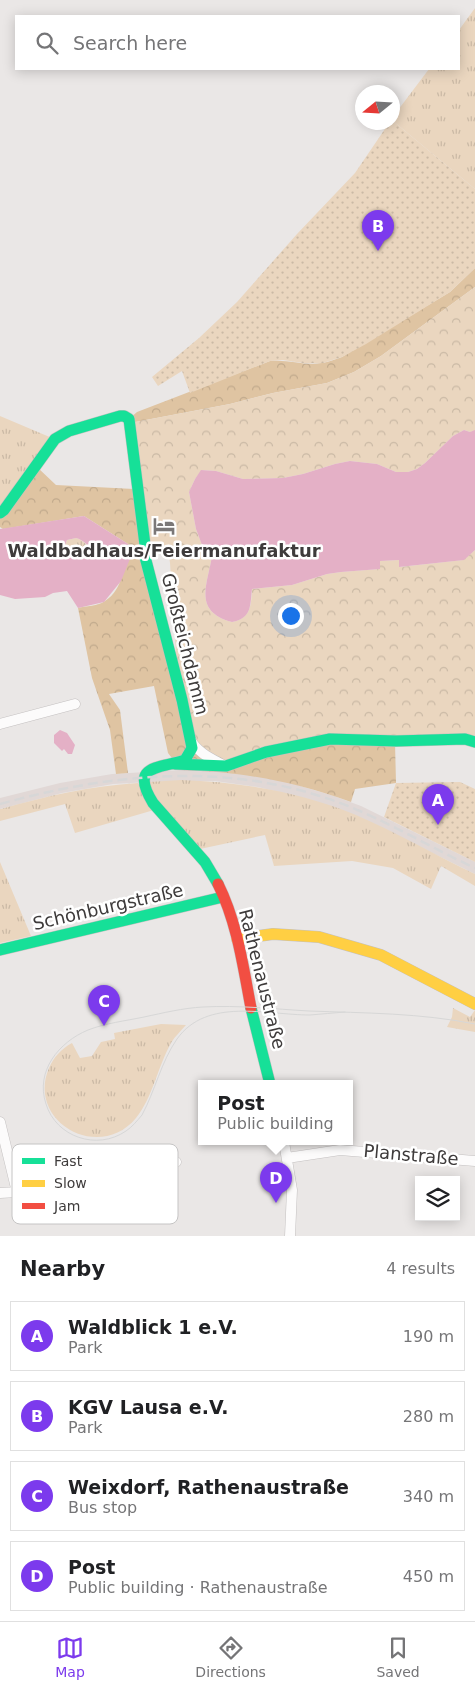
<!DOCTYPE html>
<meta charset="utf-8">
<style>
:root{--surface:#fff;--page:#f2f2f2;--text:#202124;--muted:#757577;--line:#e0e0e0;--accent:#7c3aed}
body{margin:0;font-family:"DejaVu Sans",sans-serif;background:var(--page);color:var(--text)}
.controls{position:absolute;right:15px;bottom:15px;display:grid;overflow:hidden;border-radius:0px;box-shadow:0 2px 12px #0003}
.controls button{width:45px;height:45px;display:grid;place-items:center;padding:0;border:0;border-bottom:1px solid var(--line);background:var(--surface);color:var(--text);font:25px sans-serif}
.compass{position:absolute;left:355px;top:85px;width:45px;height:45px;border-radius:50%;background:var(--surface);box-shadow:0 2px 12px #0003;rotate:252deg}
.you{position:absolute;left:290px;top:615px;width:18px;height:18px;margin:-12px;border:4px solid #fff;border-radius:50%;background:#1a73e8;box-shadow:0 0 0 8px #1a73e833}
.badge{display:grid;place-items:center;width:32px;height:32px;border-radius:50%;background:var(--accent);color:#fff;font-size:16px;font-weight:700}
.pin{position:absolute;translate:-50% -41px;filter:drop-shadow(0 1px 2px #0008)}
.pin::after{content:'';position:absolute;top:26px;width:18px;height:15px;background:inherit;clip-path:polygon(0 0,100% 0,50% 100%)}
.popup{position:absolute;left:198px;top:1080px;width:155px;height:65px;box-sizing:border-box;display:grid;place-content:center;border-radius:0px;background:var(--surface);filter:drop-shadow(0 1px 4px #0005);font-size:16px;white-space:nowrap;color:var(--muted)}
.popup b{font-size:19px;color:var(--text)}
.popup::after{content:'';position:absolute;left:50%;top:100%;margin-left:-10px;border:10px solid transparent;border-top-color:var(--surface)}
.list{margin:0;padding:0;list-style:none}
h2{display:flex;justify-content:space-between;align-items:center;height:65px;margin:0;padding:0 20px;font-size:21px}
h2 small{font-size:16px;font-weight:400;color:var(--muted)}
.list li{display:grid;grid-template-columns:32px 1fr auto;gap:15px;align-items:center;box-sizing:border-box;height:70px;margin:0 10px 10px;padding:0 10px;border:1px solid var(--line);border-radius:0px}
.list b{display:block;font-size:19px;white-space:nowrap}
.list p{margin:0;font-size:16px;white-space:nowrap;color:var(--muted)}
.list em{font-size:16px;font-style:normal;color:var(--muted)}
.icon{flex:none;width:28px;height:28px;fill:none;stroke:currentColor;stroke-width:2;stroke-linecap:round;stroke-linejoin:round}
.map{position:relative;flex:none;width:475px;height:1236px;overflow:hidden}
.search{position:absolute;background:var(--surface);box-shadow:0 2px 12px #0003;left:15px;right:15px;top:15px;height:55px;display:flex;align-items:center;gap:12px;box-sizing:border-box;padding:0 18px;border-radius:0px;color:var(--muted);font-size:19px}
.sheet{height:385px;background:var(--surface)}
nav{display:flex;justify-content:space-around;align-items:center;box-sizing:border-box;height:70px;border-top:1px solid var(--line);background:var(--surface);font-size:14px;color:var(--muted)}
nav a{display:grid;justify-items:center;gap:2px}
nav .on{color:var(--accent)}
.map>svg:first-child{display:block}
.built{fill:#e1d8d6}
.grass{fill:url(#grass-tufts)}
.forest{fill:url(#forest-crowns)}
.park{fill:url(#park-crowns);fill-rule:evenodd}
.garden{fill:url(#garden-dots)}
.water{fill:#e4b0c6;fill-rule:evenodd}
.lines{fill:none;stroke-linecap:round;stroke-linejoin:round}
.street-casing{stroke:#c4c1c1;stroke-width:11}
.fast-casing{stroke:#c4c1c1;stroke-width:12}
.slow-casing{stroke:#c4c1c1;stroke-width:12}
.jam-casing{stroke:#c4c1c1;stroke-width:12}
.street{stroke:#fcfbfb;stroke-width:10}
.fast{stroke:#16e098;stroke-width:11}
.slow{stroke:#ffcf43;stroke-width:11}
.jam{stroke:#f24e42;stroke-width:11}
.tram{stroke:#d7d7d7;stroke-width:1}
.rail{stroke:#d7d7d7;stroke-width:2.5;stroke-dasharray:10 5;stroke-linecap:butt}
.labels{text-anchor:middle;stroke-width:5;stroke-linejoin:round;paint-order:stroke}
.poi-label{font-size:18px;font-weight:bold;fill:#3e3b3b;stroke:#fff}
.street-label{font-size:18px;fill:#3e3b3b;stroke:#fff}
.key{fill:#fff;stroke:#c5c4c4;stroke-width:1}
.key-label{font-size:14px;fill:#3e3b3b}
</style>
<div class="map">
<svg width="475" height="1236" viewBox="0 0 475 1236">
<defs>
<pattern id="grass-tufts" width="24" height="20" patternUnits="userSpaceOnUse" patternTransform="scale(1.25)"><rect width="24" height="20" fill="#ead6bf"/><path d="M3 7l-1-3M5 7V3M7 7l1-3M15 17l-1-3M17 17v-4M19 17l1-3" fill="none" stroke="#cab9a5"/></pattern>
<pattern id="forest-crowns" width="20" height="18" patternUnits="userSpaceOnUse" patternTransform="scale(1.25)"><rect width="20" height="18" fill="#dfc4a2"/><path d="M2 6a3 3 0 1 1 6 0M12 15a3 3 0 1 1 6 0" fill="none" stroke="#c0a98c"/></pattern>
<pattern id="park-crowns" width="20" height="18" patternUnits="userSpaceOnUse" patternTransform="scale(1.25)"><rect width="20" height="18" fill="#ead6bf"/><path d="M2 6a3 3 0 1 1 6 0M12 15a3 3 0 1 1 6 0" fill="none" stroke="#cab9a5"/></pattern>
<pattern id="garden-dots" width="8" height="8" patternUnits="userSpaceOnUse" patternTransform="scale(1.25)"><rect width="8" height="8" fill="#ead6bf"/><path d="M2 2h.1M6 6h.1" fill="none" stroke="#cab9a5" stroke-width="1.8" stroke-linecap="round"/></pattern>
</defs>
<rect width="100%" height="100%" fill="#eae7e6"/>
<path class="built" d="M181,770l35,1 43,5 28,6 47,14 27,10 114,56v12l-118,-58 -49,-17 -50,-12 -43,-6 -66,1 -36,2 -51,9 -62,16v-11l60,-15 52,-9z"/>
<path class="grass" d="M475,8v181l-82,-68 -1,-3 37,-49h30v-39z
M0,416l52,22 -52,73z
M76,538c7,2 11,6 14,13l-6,7h-7l-10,-7 -2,-6 2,-5z
M181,780c61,2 118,12 175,35 40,17 79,40 119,59v12l-34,-20 -10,23 -38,-21 -41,-7 -78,5 -9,-31 -65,14c-14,-16 -47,-47 -51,-67z
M138,783l16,27 -79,23 -10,-29 -65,17v-12h1c45,-13 90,-23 137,-26z
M0,862l31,74 -31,7z
M453,1008l17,9 5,-7v22l-28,-5 5,-10z
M161,1024l25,1c-5,6 -11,11 -15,18 -13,23 -18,54 -35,75 -37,45 -110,3 -87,-50 5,-11 12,-19 23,-25l8,15 12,-2 9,-14 14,-3 -1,-6z"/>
<path class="forest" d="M475,268v19l-94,69 -27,16 -27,11 -54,10 -43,11 -100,19 -1,-4 8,-7 133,-51c18,-2 35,5 52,2 7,-1 13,-4 20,-6l108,-65z
M37,467l19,18 78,4 44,198 152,54 65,1 1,41 -41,6 -4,13c-59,-21 -108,-30 -170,-32l-13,-17 -14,-67 -45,8 11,16 8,63 -12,1 -6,-44 -18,-52 -14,-70c8,-2 20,-2 27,-7 19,-12 19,-37 23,-57l-44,-28 -81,13 -3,-2v-11z"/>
<path class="park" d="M475,287v144l-5,1 -6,-2 -11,6 -28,27 -8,6 -9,3h-12l-19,-8 -27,-3 -15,3 -32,10 -20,4 -40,1 -27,-8 -14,-1 -7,9 -6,13 7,37 6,16 10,11c-5,30 -19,55 20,66 19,-4 19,-16 20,-33l40,-4 35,-11 14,-2 38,-3v-8l20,-1 1,7 63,-7 12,-10v191l-10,-2 -69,1 -67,-2 -64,13 -39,13c-14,-7 -28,-12 -35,-27l-47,-184 1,-8 -15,-122 100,-19 43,-11 54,-10 27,-11 27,-16zM168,549l2,14 8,119 -34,-128z"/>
<path class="garden" d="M393,121l82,68v79l-25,24 -84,52 -24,13 -19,6h-20l-20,-3 -13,1 -80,32 -8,-22 -24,15 -6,-9 47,-39 38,-36 60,-68 58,-61 34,-50z
M460,782l15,7v73l-91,-45 12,-34z"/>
<path class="water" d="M464,430l6,2 5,-2v120l-11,10 -65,7v-7l-19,1v8l-39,3 -14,2 -35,11 -40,4c-2,17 0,29 -20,33 -39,-11 -25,-36 -20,-66l-10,-11 -6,-16 -7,-37 6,-13 6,-9 15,1 27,8 40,-1 20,-4 32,-10 15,-3 27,3 19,8h12l9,-3 8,-6 28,-27z
M84,516l44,28 4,10 -11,27 -17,21 -26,6 -11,-17 -14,2 -8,4 -30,2 -15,-4v-66zM76,538c7,2 12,6 14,13l-6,7h-7l-10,-7 -2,-6 2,-5z
M60,730l7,3 8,12 -3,9h-4l-4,-5 -2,2 -8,-8v-8z"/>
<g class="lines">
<g class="street-casing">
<path id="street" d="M0,724l75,-20
M190,739c7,13 20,19 33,26
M0,1122l17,70
M284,1142l8,48 -2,46
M287,1158l53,-8 135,11
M0,1193l17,-1 159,-30"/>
</g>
<g class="fast-casing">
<path id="fast" d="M0,513l4,-3 51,-71 14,-8 51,-15h4l5,3 16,126 -1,8 38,147 10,48 -7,12c-26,9 -56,4 -32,43l52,59 13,22
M175,764l51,2 40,-14 64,-13 66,2 69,-2 10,3
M0,950l223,-53
M251,1008l19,76"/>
</g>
<g class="slow-casing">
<path id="slow" d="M237,939l36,-5 46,3 62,18 94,49"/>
</g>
<g class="jam-casing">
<path id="jam" d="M218,884c19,38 25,82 33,124"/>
</g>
<use href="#street" class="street"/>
<use href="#fast" class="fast"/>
<use href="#slow" class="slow"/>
<use href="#jam" class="jam"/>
<path class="tram" d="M345,1012c-12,1 -23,2 -35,3 -44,0 -103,-18 -133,24 -16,23 -22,52 -35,76 -5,6 -10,12 -16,16 -29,20 -70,6 -80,-27 -11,-33 13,-62 42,-74 18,-7 37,-9 56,-13 19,-4 39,-9 59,-10 35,-2 71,2 106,4 55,2 112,2 166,13"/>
<path class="rail" d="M0,804c119,-33 243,-44 360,7 39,17 76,39 115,57"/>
</g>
<defs>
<g id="hotel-bare" transform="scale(1.725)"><path d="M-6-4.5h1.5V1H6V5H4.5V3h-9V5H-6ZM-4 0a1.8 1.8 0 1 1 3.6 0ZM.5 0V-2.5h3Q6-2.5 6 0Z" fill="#7a7777" stroke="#fff" stroke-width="2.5" paint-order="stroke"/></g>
</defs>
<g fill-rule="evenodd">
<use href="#hotel-bare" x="164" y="526"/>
</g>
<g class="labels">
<g class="poi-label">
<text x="164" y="557">Waldbadhaus/Feiermanufaktur</text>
</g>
<g class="street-label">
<text transform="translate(185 644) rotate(76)" y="6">Großteichdamm</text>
<text transform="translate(108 907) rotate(-13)" y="6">Schönburgstraße</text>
<text transform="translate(262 979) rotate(76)" y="6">Rathenaustraße</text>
<text transform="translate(411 1155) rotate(5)" y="6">Planstraße</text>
</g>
</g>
<rect x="12" y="1144" width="166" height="80" rx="8" class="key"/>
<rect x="22" y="1158" width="23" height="6" fill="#16e098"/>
<rect x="22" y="1180" width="23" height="7" fill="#ffcf43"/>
<rect x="22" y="1203" width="23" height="6" fill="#f24e42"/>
<g class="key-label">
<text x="54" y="1166">Fast</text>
<text x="54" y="1188">Slow</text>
<text x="54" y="1211">Jam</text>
</g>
</svg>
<div class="controls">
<button><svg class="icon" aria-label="layers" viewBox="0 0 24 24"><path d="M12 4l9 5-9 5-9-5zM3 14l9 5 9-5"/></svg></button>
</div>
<svg class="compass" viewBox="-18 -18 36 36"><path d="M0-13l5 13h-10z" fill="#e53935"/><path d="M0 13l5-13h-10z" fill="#757577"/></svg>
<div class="you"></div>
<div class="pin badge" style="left:438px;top:825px">A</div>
<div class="pin badge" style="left:378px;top:251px">B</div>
<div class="pin badge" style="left:104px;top:1026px">C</div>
<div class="pin badge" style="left:276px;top:1203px">D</div>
<div class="popup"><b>Post</b>Public building</div>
<div class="search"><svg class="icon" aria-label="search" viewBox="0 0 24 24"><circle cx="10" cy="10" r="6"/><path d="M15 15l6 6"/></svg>Search here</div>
</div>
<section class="sheet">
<h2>Nearby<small>4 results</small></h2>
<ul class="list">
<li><span class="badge">A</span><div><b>Waldblick 1 e.V.</b><p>Park</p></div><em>190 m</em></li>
<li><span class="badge">B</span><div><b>KGV Lausa e.V.</b><p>Park</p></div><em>280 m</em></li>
<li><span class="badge">C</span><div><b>Weixdorf, Rathenaustraße</b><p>Bus stop</p></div><em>340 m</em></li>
<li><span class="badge">D</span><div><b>Post</b><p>Public building · Rathenaustraße</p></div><em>450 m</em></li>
</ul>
</section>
<nav>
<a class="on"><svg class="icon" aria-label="map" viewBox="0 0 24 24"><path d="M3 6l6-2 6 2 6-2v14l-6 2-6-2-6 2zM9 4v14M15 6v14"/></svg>Map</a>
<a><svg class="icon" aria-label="directions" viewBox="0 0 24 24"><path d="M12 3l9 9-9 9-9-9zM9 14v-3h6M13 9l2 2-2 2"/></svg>Directions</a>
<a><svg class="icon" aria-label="saved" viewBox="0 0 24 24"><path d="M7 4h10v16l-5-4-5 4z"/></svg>Saved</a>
</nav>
